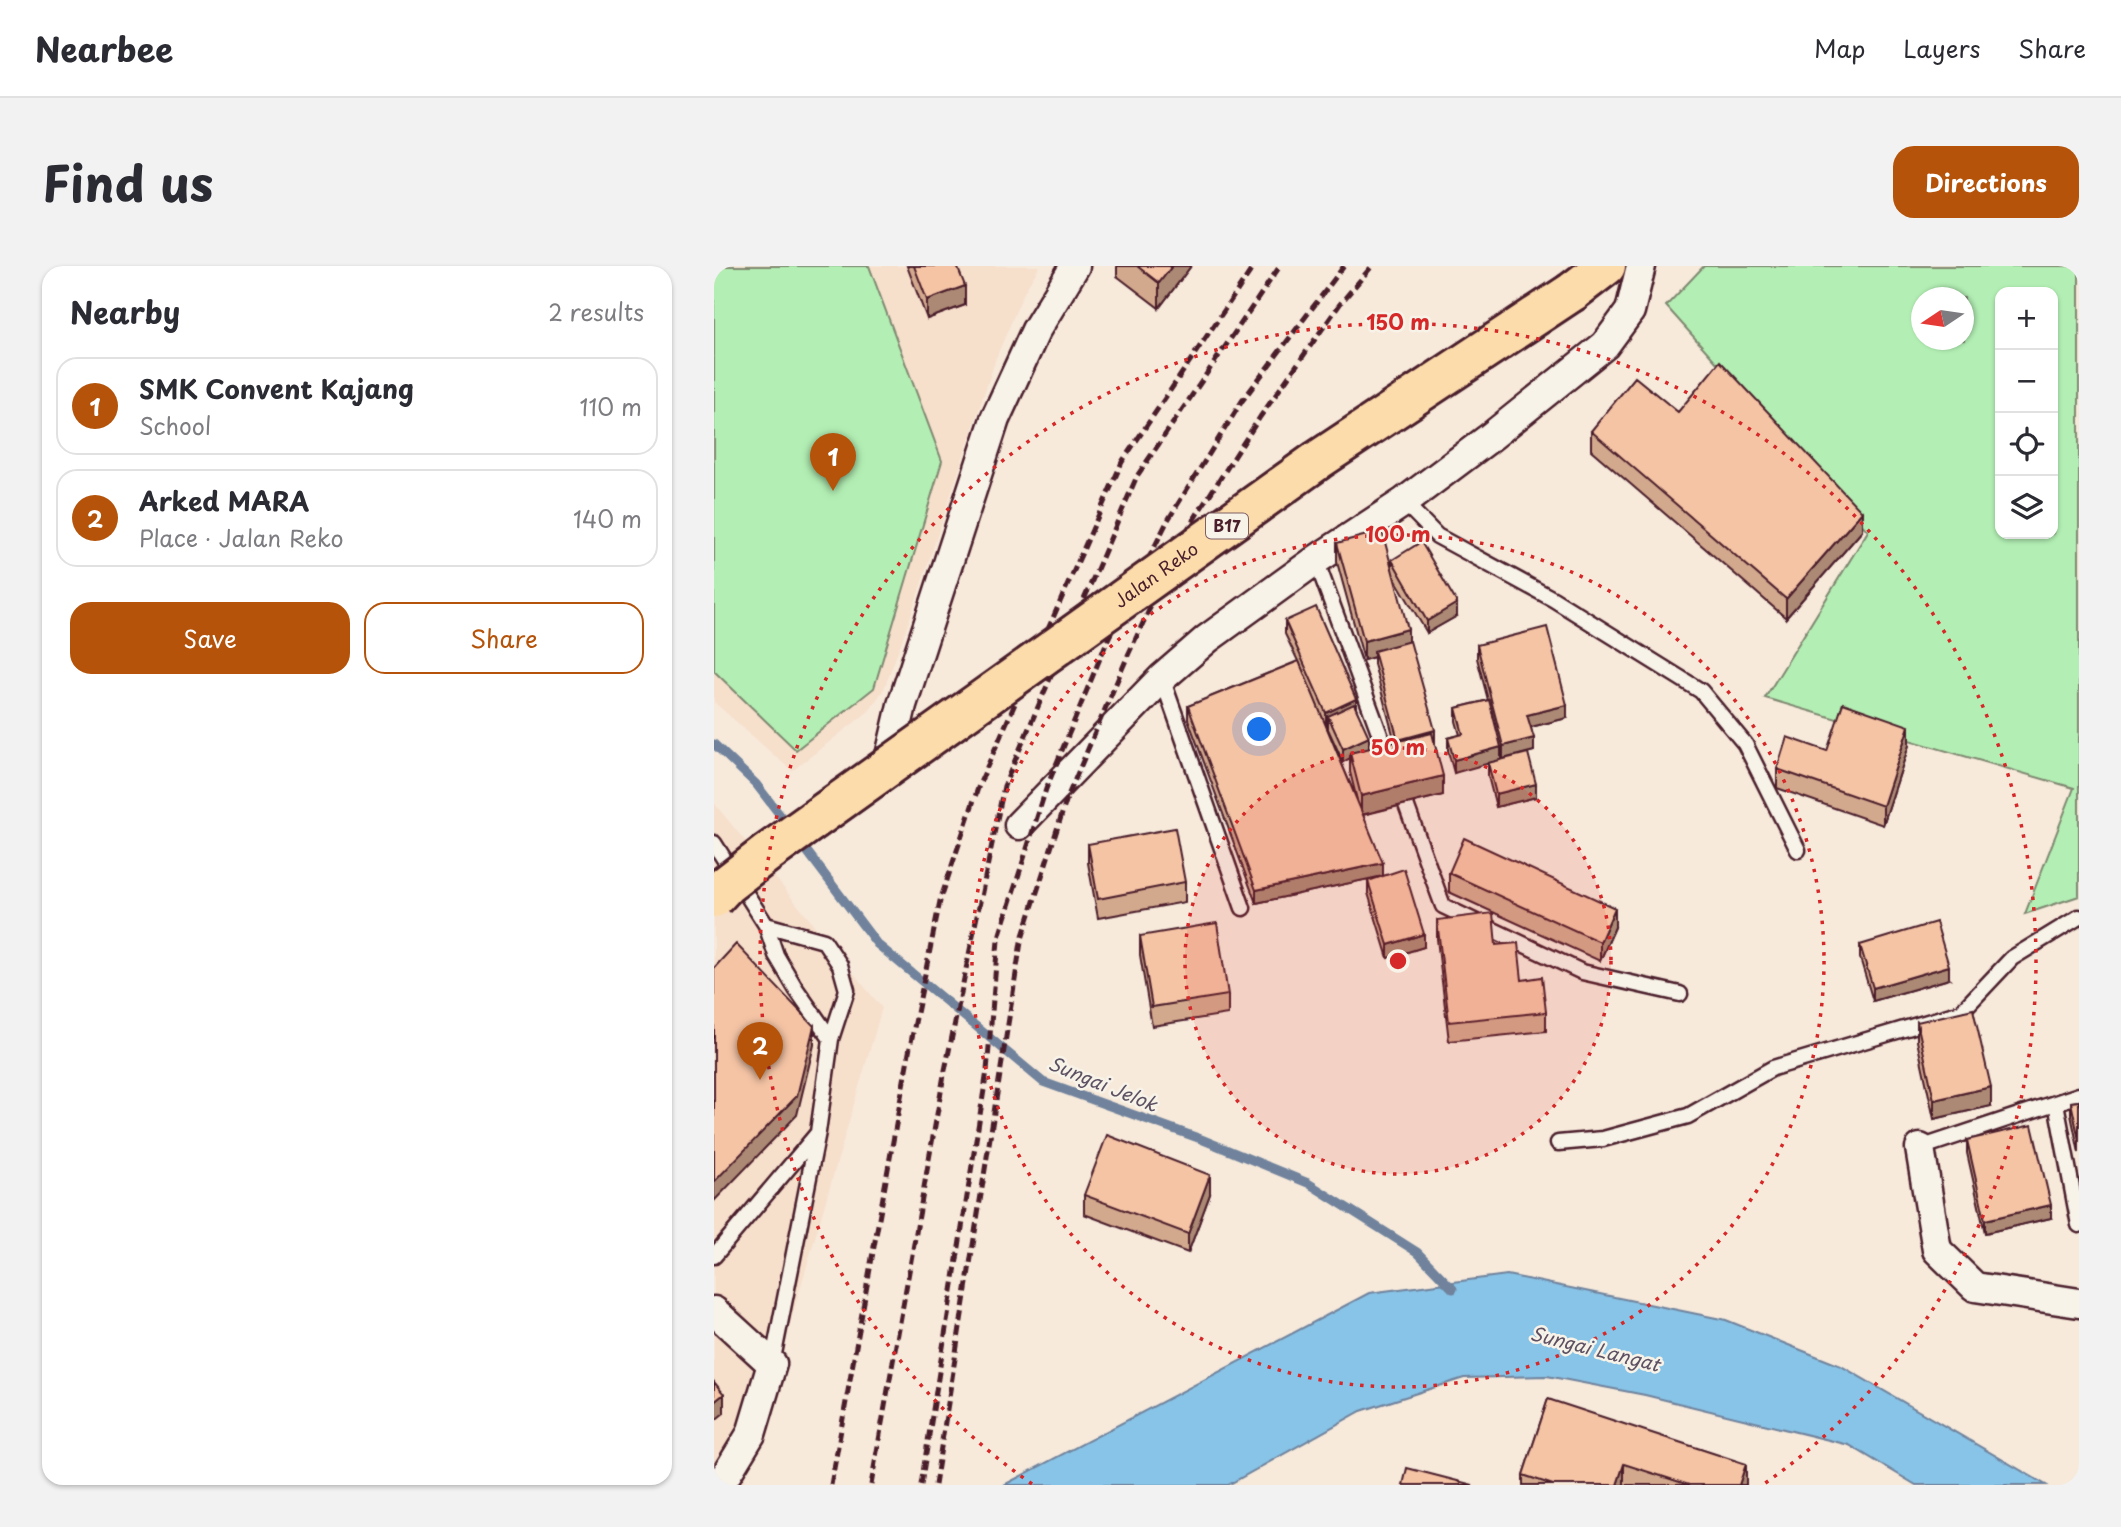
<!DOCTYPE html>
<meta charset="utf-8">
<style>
:root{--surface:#fff;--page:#f2f2f3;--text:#2b2b33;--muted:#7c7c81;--line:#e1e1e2;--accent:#b45309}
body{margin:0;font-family:"Playpen Sans",sans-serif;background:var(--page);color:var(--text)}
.controls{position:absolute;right:21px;top:21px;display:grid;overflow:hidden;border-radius:14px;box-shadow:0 2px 5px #0004}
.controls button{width:63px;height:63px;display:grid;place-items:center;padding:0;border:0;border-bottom:2px solid var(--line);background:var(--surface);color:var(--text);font:35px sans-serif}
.compass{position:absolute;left:1197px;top:21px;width:63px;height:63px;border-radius:50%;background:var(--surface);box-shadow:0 2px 5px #0004;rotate:257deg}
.you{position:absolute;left:546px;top:464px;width:24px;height:24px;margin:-18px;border:5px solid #fff;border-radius:50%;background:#1a73e8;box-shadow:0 0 0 10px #1a73e833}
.badge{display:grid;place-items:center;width:46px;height:46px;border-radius:50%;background:var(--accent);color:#fff;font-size:23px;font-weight:700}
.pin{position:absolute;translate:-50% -58px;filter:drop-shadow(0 2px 4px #0008)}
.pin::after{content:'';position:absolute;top:37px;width:24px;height:21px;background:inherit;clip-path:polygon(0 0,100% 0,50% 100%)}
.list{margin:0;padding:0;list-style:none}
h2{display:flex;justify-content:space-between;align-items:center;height:91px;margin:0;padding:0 28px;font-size:30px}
h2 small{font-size:23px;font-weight:400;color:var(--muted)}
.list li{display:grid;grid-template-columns:46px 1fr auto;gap:21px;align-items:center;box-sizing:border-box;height:98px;margin:0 14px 14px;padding:0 14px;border:2px solid var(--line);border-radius:21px}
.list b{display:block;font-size:26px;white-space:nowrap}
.list p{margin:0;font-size:23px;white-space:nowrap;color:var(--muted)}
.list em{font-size:23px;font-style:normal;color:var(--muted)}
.actions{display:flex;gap:14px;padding:21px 28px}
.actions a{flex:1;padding:16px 0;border:2px solid var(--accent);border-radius:21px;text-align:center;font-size:24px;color:var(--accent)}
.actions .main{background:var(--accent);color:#fff}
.icon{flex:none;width:38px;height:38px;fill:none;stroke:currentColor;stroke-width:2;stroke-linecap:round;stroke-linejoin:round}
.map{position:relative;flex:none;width:1365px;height:1219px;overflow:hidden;border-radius:21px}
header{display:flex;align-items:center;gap:42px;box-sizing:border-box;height:98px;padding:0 35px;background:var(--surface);border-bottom:2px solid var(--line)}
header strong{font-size:33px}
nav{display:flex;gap:38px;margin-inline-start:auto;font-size:24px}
.intro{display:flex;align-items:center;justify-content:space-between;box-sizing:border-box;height:168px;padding:0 42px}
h1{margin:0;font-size:49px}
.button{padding:18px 32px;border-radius:21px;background:var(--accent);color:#fff;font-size:24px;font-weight:700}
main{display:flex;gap:42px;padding:0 42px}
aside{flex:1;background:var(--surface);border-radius:21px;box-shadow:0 2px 5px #0004}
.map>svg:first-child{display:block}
.built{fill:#f6dfcb}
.green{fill:#b3efb4;stroke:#7e8770;stroke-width:2;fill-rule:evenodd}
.water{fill:#88c4e7;stroke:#6f829c;stroke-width:2}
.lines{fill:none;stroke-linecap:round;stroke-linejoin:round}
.stream{stroke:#6f829c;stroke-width:9}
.lane-casing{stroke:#4a1f2b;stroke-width:19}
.street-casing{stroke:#4a1f2b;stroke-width:33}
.primary-casing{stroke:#4a1f2b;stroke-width:44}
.lane{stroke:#f7f3e8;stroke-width:14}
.street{stroke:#f7f3e8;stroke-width:28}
.primary{stroke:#fddcac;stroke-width:38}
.rail{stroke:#4a1f2b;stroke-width:5;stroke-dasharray:10 5;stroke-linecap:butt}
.primary-bridge-casing{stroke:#4a1f2b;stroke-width:44;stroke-linecap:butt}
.primary-bridge{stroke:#fddcac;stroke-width:38}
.wall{fill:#d3a98e;stroke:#4a1f2b;stroke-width:2;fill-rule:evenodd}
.shaded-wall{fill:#ac8974;stroke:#4a1f2b;stroke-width:2}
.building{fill:#f5c4a5;stroke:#4a1f2b;stroke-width:2}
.ring{fill:none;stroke:#d62828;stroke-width:3.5;stroke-dasharray:3.5 7}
.labels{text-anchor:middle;stroke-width:5;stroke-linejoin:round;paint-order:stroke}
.shield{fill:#f7f3e8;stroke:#7e5f64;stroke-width:2}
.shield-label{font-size:16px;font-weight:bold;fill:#4a1f2b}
.street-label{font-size:18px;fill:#4a1f2b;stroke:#f7f3e8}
.water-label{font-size:19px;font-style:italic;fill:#5d5163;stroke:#f7f3e8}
.centre{fill:#d62828;stroke:#f7f3e8;stroke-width:3.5}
.ring-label{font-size:21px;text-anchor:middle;font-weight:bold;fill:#d62828;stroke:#f7f3e8;stroke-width:5;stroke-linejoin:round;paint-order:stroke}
</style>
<header>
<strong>Nearbee</strong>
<nav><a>Map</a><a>Layers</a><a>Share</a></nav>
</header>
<div class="intro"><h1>Find us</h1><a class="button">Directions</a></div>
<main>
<aside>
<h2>Nearby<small>2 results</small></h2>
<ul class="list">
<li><span class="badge">1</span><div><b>SMK Convent Kajang</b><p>School</p></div><em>110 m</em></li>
<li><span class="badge">2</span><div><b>Arked MARA</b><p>Place · Jalan Reko</p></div><em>140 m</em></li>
</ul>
<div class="actions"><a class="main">Save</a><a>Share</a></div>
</aside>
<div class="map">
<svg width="1365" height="1219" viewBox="0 0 1365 1219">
<rect width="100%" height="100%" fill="#f7eadb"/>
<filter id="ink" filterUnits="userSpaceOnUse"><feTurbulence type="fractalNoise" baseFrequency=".0143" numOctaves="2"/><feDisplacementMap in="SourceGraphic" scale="14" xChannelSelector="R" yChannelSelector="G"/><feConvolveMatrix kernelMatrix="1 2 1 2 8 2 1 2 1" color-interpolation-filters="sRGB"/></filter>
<g filter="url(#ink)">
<path class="built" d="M0,0h326l-16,26 -28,66 -88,266 -24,65 -15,22 -77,60 -78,-69z
M0,537l168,205 -139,477h-29z"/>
<path class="green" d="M0,0h155l73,195 -68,227 -78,62 -82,-79z
M990,0h375v630l-54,18 49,-126 -309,-90 103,-167 -202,-225zM1286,26h53v242h-53zM1208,32h42v42h-42z"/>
<path class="water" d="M793,1009l219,45 115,46 205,119h-130l-67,-40 -204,-50 -98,-19 -83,2 -103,33 -133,74h-224l365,-192z"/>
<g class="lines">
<path class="stream" d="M0,478l42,40 34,44
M86,576l77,102 166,138 158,57 107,44 109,69 36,37"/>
<g class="lane-casing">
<path id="lane" d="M690,236l33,34 116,63 148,92 44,53 53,106
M602,294l74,202
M448,412l81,230
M686,522l43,118 139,66 98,22
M0,577l52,82 10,30 20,34 35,50
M52,659l58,16 16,24 7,25 -16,49 -13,93 -46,232
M1342,837l23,122
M844,877l45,-4 85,-23 85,-48 188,-56 51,-54 67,-41
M1206,882l159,-53
M0,990l103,-122"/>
</g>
<g class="street-casing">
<path id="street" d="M173,503l15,-64 93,-286 41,-89 39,-64
M305,559l143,-147 45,-39 109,-79 88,-58 84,-63 117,-94 25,-34 11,-45
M1206,882l17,102 38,37 104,16
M0,1045l58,53 -21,70 -31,51"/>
</g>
<g class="primary-casing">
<path id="primary" d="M858,26l34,-26"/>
</g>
<use href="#lane" class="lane"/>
<use href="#street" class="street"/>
<use href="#primary" class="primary"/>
<path class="rail" d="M117,1219l79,-438 30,-146 39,-116 143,-323 132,-196
M157,1219l73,-410 60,-289 133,-310 143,-210
M207,1219l66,-414 11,-131 48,-151 62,-150 60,-119 74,-119 102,-135
M221,1219l86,-543 46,-144 62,-145 56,-120 75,-116 80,-113 32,-38"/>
<g class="primary-bridge-casing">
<g id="primary-bridge">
<path id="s1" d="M0,632l12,-13 40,-31 552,-394 254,-168"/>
</g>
</g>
<use href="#primary-bridge" class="primary-bridge"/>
</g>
<path class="wall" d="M193,0h50l8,39 -38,14z
M403,0h74l-32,42 -42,-32z
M964,146l184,119 -76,87 -195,-168v-19z
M623,277l55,26v-9l65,56 -30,17 -33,-56 14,65 26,101 9,52 -80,20 20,61 41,71 -36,11 -20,-65v-12l14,-5 -126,27 -68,-184v-13l110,-45 -13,-27v-13l71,87 13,40 26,-6 -21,-78v-7l-10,3 -27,-98zM614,459v4l15,33 7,-4v14l7,28 -31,-74z
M763,379l90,73 -36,9 3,24 -31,8 -2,-7 -47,21 -6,-22v-13l12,-3 -4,-14v-13l32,-8 -11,-42z
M1195,479l-26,80 -106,-37v-19l50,-18z
M774,497l48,34 -40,10 -8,-31z
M374,578l97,38v20l-87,16 -10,-55z
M735,607l166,54 -15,34 -151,-69z
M723,654l59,25 50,67v19l-97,10 -12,-102z
M426,670l88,59v19l-76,12 -12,-71z
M1146,679l89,34 -76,22 -13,-43z
M1203,756l74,84 -57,13 -17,-78z
M1365,835v52l-8,-38v-13z
M1253,874l84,78 -66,15 -18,-80z
M496,928l-22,59 -104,-39v-19z
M834,1133l198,86h-223v-10z"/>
<path class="shaded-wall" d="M458,0h19l-32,42v-25z
M251,20v19l-38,14v-19z
M1148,246v19l-76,87v-19z
M743,337v13l-30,17v-12z
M694,363v19l-34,3v6l-10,3v-19z
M642,433v13l-28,4v9l-2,1v-13z
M853,439v13l-40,10v-13z
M1195,460v19l-26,80v-19z
M721,464v13l-37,10v-13z
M655,471v13l-19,3v5l-7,4v-13z
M820,472v13l-31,8v-13z
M787,481v13l-47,13v-13z
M729,510v19l-82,20v-19z
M822,518v13l-40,10v-13z
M669,597v13l-127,27v-13z
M901,642v19l-15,34v-19z
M710,668v13l-36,11v-13z
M1235,700v13l-76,22v-13z
M100,760v19l-17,70 -83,86v-19z
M1277,821v19l-57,13v-19z
M496,909v19l-22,59v-19z
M1337,939v13l-66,15v-13z
M10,1128v19l-10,8v-19z
M910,1198v21h-7z
M1032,1198v21h-7z"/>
<path class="building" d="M200,0h43l8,20 -38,14z
M423,0h35l-13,17z
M1006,95l142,151 -76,87 -195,-168 44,-54 43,35z
M668,265l26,98 -44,12 -27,-98z
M707,276l36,61 -30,18 -35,-61z
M602,341l40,92 -30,14 -41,-92z
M833,361l20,78 -40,10 7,23 -31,8 -26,-101z
M696,375l25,89 -37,10 -24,-89z
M585,395l84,202 -127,27 -68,-184z
M775,434l12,47 -47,13 -6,-22 15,-4 -7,-26z
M1129,437l66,23 -26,80 -106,-37 10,-32 40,14z
M640,438l15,33 -26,12 -15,-33z
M718,467l11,43 -82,20 -11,-43z
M814,487l8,31 -40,10 -8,-31z
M461,562l10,54 -87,17 -10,-55z
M750,572l151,70 -15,34 -151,-69z
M690,603l20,65 -36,11 -20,-64z
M779,647l3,32 22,-2 4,37 20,-3 4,35 -97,10 -12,-102z
M1222,656l13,44 -76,22 -13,-43z
M503,657l11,72 -76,12 -12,-71z
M22,678l78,82 -17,70 -83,86v-214z
M1259,743l18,78 -57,13 -17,-78z
M1365,835v39l-8,-38z
M1318,859l19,80 -66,15 -18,-80z
M393,869l103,40 -22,59 -104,-39z
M0,1116l10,12 -10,8z
M834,1133l198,65 -7,21h-50l-65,-21 -7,21h-64l-30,-10z
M693,1202l66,17h-70z"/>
</g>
<circle cx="684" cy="695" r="213" fill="#d62828" fill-opacity=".12"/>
<g class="ring">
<circle cx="684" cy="695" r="213"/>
<circle cx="684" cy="695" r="426"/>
<path d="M318 1218A638 638 0 1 1 1050 1218"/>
</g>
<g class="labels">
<rect class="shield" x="492" y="247.5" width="42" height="25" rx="5"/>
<g class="shield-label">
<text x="513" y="266">B17</text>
</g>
<g class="street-label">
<text dy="6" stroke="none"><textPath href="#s1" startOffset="548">Jalan Reko</textPath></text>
</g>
<g class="water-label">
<text transform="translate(389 818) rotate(22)" y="7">Sungai Jelok</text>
<text transform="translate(881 1083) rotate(14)" y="7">Sungai Langat</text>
</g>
</g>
<circle cx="684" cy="695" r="10" class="centre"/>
<g class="ring-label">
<text x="684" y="64">150 m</text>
<text x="684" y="276">100 m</text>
<text x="684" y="489">50 m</text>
</g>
</svg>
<div class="controls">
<button>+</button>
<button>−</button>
<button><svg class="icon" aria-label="locate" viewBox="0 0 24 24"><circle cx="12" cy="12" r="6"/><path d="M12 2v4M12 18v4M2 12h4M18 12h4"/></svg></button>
<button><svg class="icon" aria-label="layers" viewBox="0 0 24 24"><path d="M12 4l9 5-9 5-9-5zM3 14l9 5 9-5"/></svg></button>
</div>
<svg class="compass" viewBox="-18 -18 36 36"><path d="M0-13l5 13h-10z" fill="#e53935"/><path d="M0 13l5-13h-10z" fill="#7c7c81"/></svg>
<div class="you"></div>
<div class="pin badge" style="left:119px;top:225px">1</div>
<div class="pin badge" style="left:46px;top:814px">2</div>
</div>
</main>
